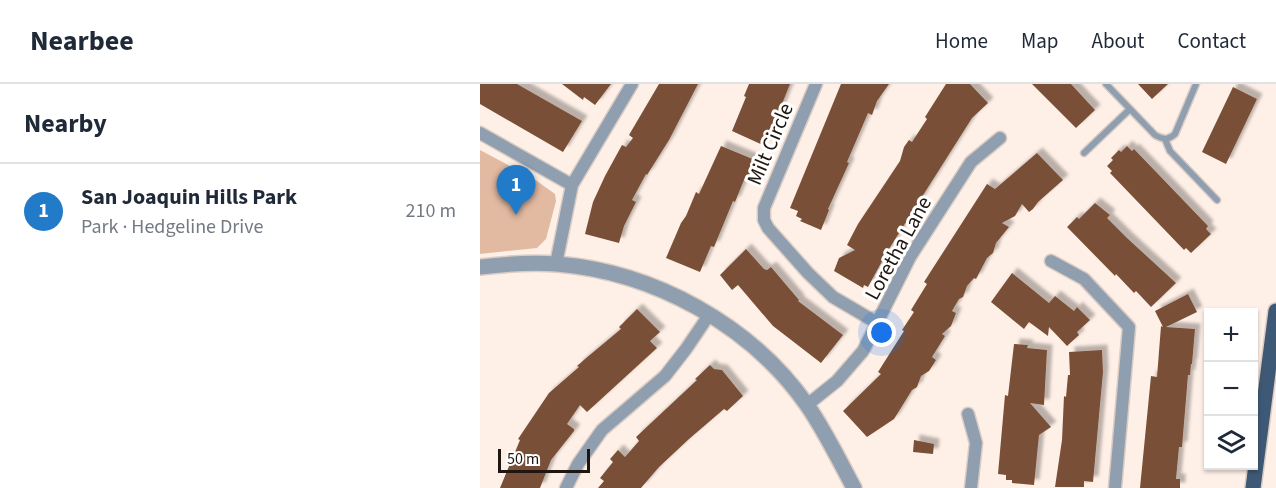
<!DOCTYPE html>
<meta charset="utf-8">
<style>
:root{--surface:#fff;--page:#f6f6f7;--text:#1f2937;--muted:#747a83;--line:#e0e1e3;--accent:#227bc8}
body{margin:0;font-family:"Source Sans 3",sans-serif;background:var(--page);color:var(--text)}
.controls{position:absolute;right:18px;bottom:18px;display:grid;overflow:hidden;border-radius:0px;box-shadow:0 2px 4px #0004}
.controls button{width:54px;height:54px;display:grid;place-items:center;padding:0;border:0;border-bottom:2px solid var(--line);background:var(--surface);color:var(--text);font:30px sans-serif}
.scale{position:absolute;left:18px;bottom:15px;width:92px;box-sizing:border-box;padding-left:6px;border:3px solid #1f1611;border-top:0;font-size:16px;line-height:21px;white-space:nowrap;color:#1f1611;-webkit-text-stroke:4px #fff;paint-order:stroke}
.you{position:absolute;left:402px;top:249px;width:21px;height:21px;margin:-15px;border:4px solid #fff;border-radius:50%;background:#1a73e8;box-shadow:0 0 0 9px #1a73e833}
.badge{display:grid;place-items:center;width:39px;height:39px;border-radius:50%;background:var(--accent);color:#fff;font-size:20px;font-weight:700}
.pin{position:absolute;translate:-50% -50px;filter:drop-shadow(0 2px 3px #0008)}
.pin::after{content:'';position:absolute;top:32px;width:21px;height:18px;background:inherit;clip-path:polygon(0 0,100% 0,50% 100%)}
.list{margin:0;padding:0;list-style:none}
h2{display:flex;justify-content:space-between;align-items:center;height:78px;margin:0;padding:0 24px;font-size:26px}
h2 small{font-size:20px;font-weight:400;color:var(--muted)}
.list li{display:grid;grid-template-columns:39px 1fr auto;gap:18px;align-items:center;box-sizing:border-box;height:96px;padding:0 24px;border-top:2px solid var(--line)}
.list b{display:block;font-size:22px;white-space:nowrap}
.list p{margin:0;font-size:20px;white-space:nowrap;color:var(--muted)}
.list em{font-size:20px;font-style:normal;color:var(--muted)}
.icon{flex:none;width:33px;height:33px;fill:none;stroke:currentColor;stroke-width:2;stroke-linecap:round;stroke-linejoin:round}
.map{position:relative;flex:none;width:796px;height:404px;overflow:hidden}
header{display:flex;align-items:center;gap:36px;box-sizing:border-box;height:84px;padding:0 30px;background:var(--surface);border-bottom:2px solid var(--line)}
header strong{font-size:28px}
nav{display:flex;gap:33px;margin-inline-start:auto;font-size:21px}
main{display:flex}
aside{flex:1;background:var(--surface)}
.map>svg:first-child{display:block}
.green{fill:#e2b9a1}
.building{fill:#795037;filter:url(#shadow)}
.lines{fill:none;stroke-linecap:round;stroke-linejoin:round}
.service-casing{stroke:#dbcdc5;stroke-width:9}
.minor-casing{stroke:#dbcdc5;stroke-width:15}
.tertiary-casing{stroke:#dbcdc5;stroke-width:18}
.primary-casing{stroke:#dbcdc5;stroke-width:18}
.service{stroke:#8f9faf;stroke-width:6}
.minor{stroke:#8f9faf;stroke-width:12}
.tertiary{stroke:#8f9faf;stroke-width:15}
.primary{stroke:#3e5975;stroke-width:15}
.labels{text-anchor:middle;stroke-width:6;stroke-linejoin:round;paint-order:stroke}
.street-label{font-size:21px;fill:#1f1611;stroke:#fff}
</style>
<header>
<strong>Nearbee</strong>
<nav><a>Home</a><a>Map</a><a>About</a><a>Contact</a></nav>
</header>
<main>
<aside>
<h2>Nearby<small></small></h2>
<ul class="list">
<li><span class="badge">1</span><div><b>San Joaquin Hills Park</b><p>Park · Hedgeline Drive</p></div><em>210 m</em></li>
</ul>
</aside>
<div class="map">
<svg width="796" height="404" viewBox="0 0 796 404">
<defs>
<filter id="shadow"><feDropShadow dx="5.5" dy="-5.5" stdDeviation="1.5" flood-color="#0004"/></filter>
</defs>
<rect width="100%" height="100%" fill="#fff0e7"/>
<path class="green" d="M0,66l54,29 21,15 1,7 -10,38 -9,9 -57,6z"/>
<path class="building" d="M0,0h37l65,37 -19,31 -83,-48z
M82,0h49l-16,21 -11,-8 -1,3z
M179,0h39l-29,56 -22,35 -1,-1 -14,26 4,2 -12,24 -5,17 -34,-9 8,-32 12,-26 17,-31 4,2 7,-9 -4,-3z
M269,0h41l-25,62 -33,-15 14,-34 -2,-1z
M361,0h48l-12,17 -5,14 -4,-2 -21,49 2,1 -21,46 1,1 -8,20 -21,-9 2,-2 -6,-3 2,-5 -8,-3z
M466,0h24l18,19 -16,15 -85,134 -19,35 -4,-2 -1,3 -29,-17 5,-13 16,-8 -8,-5 11,-21 42,-63 4,-14 5,-7 3,2 15,-23 -2,-2z
M552,0h39l24,26 -19,18z
M658,0h30l-16,15z
M753,3l24,12 -31,65 -24,-12z
M241,62l34,14 -6,16 -3,-1 -11,27 -2,-1 -19,46 -3,-1 -11,26 -34,-14 15,-35 5,-7 10,-24 3,2z
M647,62l5,5 2,-2 74,77 -2,3 5,5 -20,19 -5,-5 -2,2 -74,-77 2,-2 -5,-5 6,-6 -2,-2 8,-8 2,2z
M557,69l26,27 -25,22 -5,7 -4,3 -7,-8 -7,12 -13,7 7,4 -13,16 -3,10 -6,5 -11,21 -2,-1 -7,8 -4,11 -4,2 -7,12 4,2 -5,13 -9,8 3,2 -13,21 4,3 -7,11 -8,5 -4,11 -5,3 -18,29 -27,18 -24,-26 38,-37 -3,-2 26,-41 -2,-1 12,-18 -3,-2 16,-26 -3,-2 63,-98 8,5z
M615,119l15,12 -3,3 20,20 49,45 -25,24 -15,-16 -2,2 -18,-19 -1,2 -48,-49 10,-10 2,2z
M266,165l18,20 3,1 4,-3 28,33 -1,1 45,34 -22,28 -48,-37 -35,-41 -6,5 -12,-15z
M532,189l37,30 6,-7 19,15 3,-4 13,13 -13,12 2,3 -12,11 -18,-19 -1,9 -19,-14 -5,7 -33,-27z
M708,210l9,18 -31,15 29,2 -3,35h-1l-1,11h-2l-6,72h-3l-3,32h4v9h-40l11,-112 6,1 4,-51 2,1 -8,-16z
M157,225l23,23 -10,9 7,7 -70,64 -7,-7 -13,19 7,5v2l-23,29 -11,28h-40l20,-48 -2,-1 31,-46 30,-26 -2,-1 8,-7 36,-30 -2,-2z
M534,260l14,1 -1,3 20,2 -3,55 -14,-2 21,24 -12,8 -5,50 -22,-2v-3h-6v-5l-8,-1 7,-79 3,1z
M622,266l1,22 -10,110 -9,-1v6h-29l7,-47 2,-44 2,1 2,-22h2l-1,-23z
M230,281l4,4 8,1 21,26 -16,15 -3,-2 -35,30 -30,28 -18,21h-43l6,-7 -4,-3 13,-16 -3,-3 8,-9 7,7 14,-16 -3,-4 61,-57 -2,-1z
M434,356l20,4 -1,10 -20,-2z"/>
<g class="lines">
<g class="service-casing">
<path id="service" d="M626,0l49,51c9,5 13,5 20,-1l21,-50
M685,55l5,12 47,49
M604,69l46,-44"/>
</g>
<g class="minor-casing">
<path id="minor" d="M336,0l-52,124v12l4,8 40,45 25,24 46,27
M0,49l92,52
M571,177l33,18 45,48 -14,161
M76,180l16,-79 60,-101
M327,321l30,-24 26,-30 47,-94 61,-95 29,-24
M488,330l8,29 -5,45
M86,404l12,-24 24,-34 63,-54 21,-27 23,-34"/>
</g>
<g class="tertiary-casing">
<path id="tertiary" d="M0,183c25,-3 52,-5 77,-3 97,8 194,61 250,141 18,26 32,55 47,83"/>
</g>
<g class="primary-casing">
<path id="primary" d="M773,404l23,-177"/>
</g>
<use href="#service" class="service"/>
<use href="#minor" class="minor"/>
<use href="#tertiary" class="tertiary"/>
<use href="#primary" class="primary"/>
</g>
<g class="labels">
<g class="street-label">
<text transform="translate(290 60) rotate(-67)" y="7">Milt Circle</text>
<text transform="translate(418 164) rotate(-61)" y="7">Loretha Lane</text>
</g>
</g>
</svg>
<div class="controls">
<button>+</button>
<button>−</button>
<button><svg class="icon" aria-label="layers" viewBox="0 0 24 24"><path d="M12 4l9 5-9 5-9-5zM3 14l9 5 9-5"/></svg></button>
</div>
<div class="scale">50 m</div>
<div class="you"></div>
<div class="pin badge" style="left:36px;top:131px">1</div>
</div>
</main>
